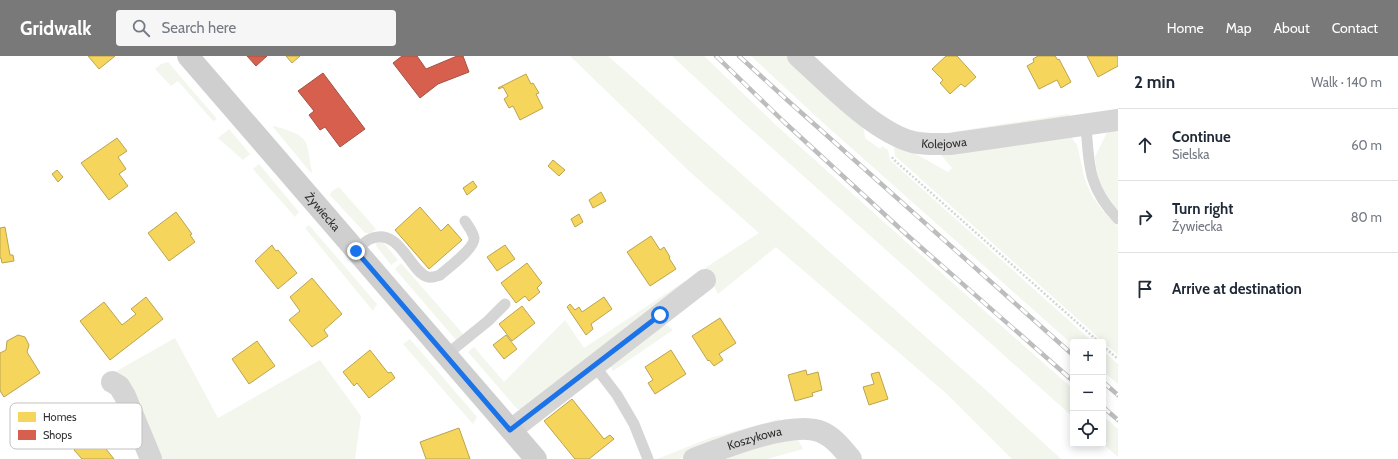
<!DOCTYPE html>
<meta charset="utf-8">
<style>
:root{--surface:#fff;--page:#f6f6f7;--text:#1f2937;--muted:#747a83;--line:#e0e1e3;--accent:#797979}
body{margin:0;font-family:Cabin,sans-serif;background:var(--page);color:var(--text)}
.controls{position:absolute;right:12px;bottom:12px;display:grid;overflow:hidden;border-radius:4px;box-shadow:0 2px 10px #0003}
.controls button{width:36px;height:36px;display:grid;place-items:center;padding:0;border:0;border-bottom:1px solid var(--line);background:var(--surface);color:var(--text);font:20px sans-serif}
.stop{position:absolute;width:12px;height:12px;margin:-9px;border:3px solid #1a73e8;border-radius:50%;background:#fff}
.stop.end{background:#1a73e8;border-color:#fff;box-shadow:0 1px 4px #0008}
.list{margin:0;padding:0;list-style:none}
h2{display:flex;justify-content:space-between;align-items:center;height:52px;margin:0;padding:0 16px;font-size:17px}
h2 small{font-size:13px;font-weight:400;color:var(--muted)}
.list li{display:grid;grid-template-columns:26px 1fr auto;gap:12px;align-items:center;box-sizing:border-box;height:72px;padding:0 16px;border-top:1px solid var(--line)}
.list b{display:block;font-size:15px;white-space:nowrap}
.list p{margin:0;font-size:13px;white-space:nowrap;color:var(--muted)}
.list em{font-size:13px;font-style:normal;color:var(--muted)}
.icon{flex:none;width:22px;height:22px;fill:none;stroke:currentColor;stroke-width:2;stroke-linecap:round;stroke-linejoin:round}
.map{position:relative;flex:none;width:1118px;height:403px;overflow:hidden}
header{display:flex;align-items:center;gap:24px;box-sizing:border-box;height:56px;padding:0 20px;background:var(--accent);color:#fff}
header strong{font-size:19px}
nav{display:flex;gap:22px;margin-inline-start:auto;font-size:14px}
.search{width:280px;height:36px;background:var(--page);display:flex;align-items:center;gap:10px;box-sizing:border-box;padding:0 14px;border-radius:4px;color:var(--muted);font-size:15px}
main{display:flex}
aside{flex:1;background:var(--surface)}
.map>svg:first-child{display:block}
.green{fill:#f2f6ed}
.homes{fill:#f6d55c;stroke:#bba44f}
.shops{fill:#d6604d;stroke:#a45245}
.lines{fill:none;stroke-linecap:round;stroke-linejoin:round}
.path{stroke:#d5d5d5;stroke-width:2.5;stroke-dasharray:2 2;stroke-linecap:butt}
.lane{stroke:#d5d5d5;stroke-width:11}
.street{stroke:#d5d5d5;stroke-width:22}
.secondary{stroke:#cfcfcf;stroke-width:22}
.rail-casing{stroke:#bdbdbd;stroke-width:4.5}
.rail{stroke:#fff;stroke-width:3;stroke-dasharray:9;stroke-linecap:butt}
.route{stroke:#1a73e8;stroke-width:5}
.labels{text-anchor:middle;stroke-width:4;stroke-linejoin:round;paint-order:stroke}
.street-label{font-size:12px;fill:#313131;stroke:#fff}
.key{fill:#fff;stroke:#c1c1c1;stroke-width:1}
.key-label{font-size:11px;fill:#313131}
</style>
<header>
<strong>Gridwalk</strong>
<div class="search"><svg class="icon" aria-label="search" viewBox="0 0 24 24"><circle cx="10" cy="10" r="6"/><path d="M15 15l6 6"/></svg>Search here</div>
<nav><a>Home</a><a>Map</a><a>About</a><a>Contact</a></nav>
</header>
<main>
<div class="map">
<svg width="1118" height="403" viewBox="0 0 1118 403">
<rect width="100%" height="100%" fill="#fff"/>
<path class="green" d="M570,0h38l379,335 74,68h-49l-65,-65 -171,-147 -58,47 -13,-26 54,-35 -70,-62z
M672,0h32l73,70 127,114 169,149v28l-329,-294z
M751,0h39l73,69 2,13 15,11 2,-3 6,4 2,10 203,182h-20v3l-253,-225z
M168,6l49,57 -4,2 -35,-40 -7,5 -16,-17 6,-5z
M1069,58v6l-120,19 3,-7z
M1118,69v87l-19,-24 -4,-31 15,-31z
M274,70c9,3 25,6 31,15 4,7 5,23 7,31l-1,1 -38,-46z
M229,73l21,25 -7,6 -25,-22z
M1068,76l9,13 8,35 7,16 11,15 15,16v128l-223,-199 -1,-8 4,-4 50,28 4,-4 -11,-13 5,-8z
M259,108l40,48 -4,5 -42,-48z
M339,131l37,42 -5,4h-6l-35,-38 2,-4z
M309,169l68,79 -4,7 -68,-83z
M378,186h5l15,18 -7,5 -15,-19v-3z
M401,207l62,71 -7,6 -61,-71z
M685,225l3,6 -165,123 -6,-1 -49,-57 6,-5 30,35 61,-62 19,28z
M659,267l8,2 6,5 -60,41 -2,-4v-5z
M175,282l43,80 102,-58 41,56 -6,43h-201l-39,-87z
M410,283l67,78 -4,7 -70,-80z
M1103,295l15,13v20l-15,-13z
M1103,360l15,13v28l-15,-13z
M780,363l1,6 -66,20 -37,14h-21l53,-21z
M793,383l5,1 5,9 -36,10h-39v-5z"/>
<path class="homes" d="M88,0h27l-16,13z
M286,0h14l-8,7z
M946,0h11l19,21 -11,10 -4,-3 -11,10 -10,-11 3,-3 -11,-11z
M1038,0h17l3,4 1,-1 12,23 -10,6 -4,-8 -18,9 -12,-23 7,-4 -1,-3z
M1087,0h31v10l-20,11z
M526,18l5,10 2,-1 6,10 -3,1 7,14 -23,12 -7,-14 -4,2 -5,-9 4,-3 -5,-9 -4,2 -1,-1z
M117,82l10,13 -9,6 8,12 -7,5 9,12 -19,14 -28,-37z
M553,104l12,10 -6,6 -11,-10z
M57,114l6,7 -5,5 -6,-8z
M473,125l4,6 -10,8 -4,-7z
M601,136l5,9 -13,7 -4,-8z
M420,151l21,24 7,-7 14,16 -33,29 -34,-39z
M176,156l16,22 -2,1 5,7 -26,19 -21,-28z
M579,158l4,8 -8,5 -4,-8z
M5,171l5,28h3l1,6 -12,2 -1,-5h-1v-30z
M651,180l9,14 4,-3 6,10 -1,1 7,11 -26,17 -23,-34z
M272,189l1,2 3,4 2,-1 19,23 -19,16 -23,-28z
M505,189l10,14 -18,12 -10,-14z
M527,207l15,20 -5,5 3,4 -11,9 -4,-5 -9,7 -15,-20z
M312,222l30,36 -18,16 4,6 -16,11 -23,-27 11,-9 -10,-14z
M146,241l17,22 -53,41 -30,-39 24,-19 18,23 14,-11 -5,-5z
M604,241l8,12 -21,15 2,5 -7,6 -19,-28 3,-3 5,6 4,-3 3,5z
M522,250l13,17 -23,18 -13,-17z
M720,262l16,25 -17,11 4,6 -9,6 -5,-6 -1,1 -16,-25z
M18,279l7,2 4,8 -2,7 13,21 -36,24 -4,-6v-38l6,-3 1,-9z
M506,279l11,14 -13,10 -11,-14z
M257,285l18,25 -26,18 -17,-25z
M370,294l18,23 3,-1 4,6 -26,20 -12,-15 -3,3 -11,-14z
M671,294l15,24 -31,20 -7,-11 5,-3 -8,-13z
M806,314l1,5 11,-3 4,18 -10,3 1,3 -18,5 -7,-26z
M879,316l9,27 -19,6 -6,-18 11,-3 -3,-10z
M572,343l32,40 6,-4 4,4 -25,20h-14l-31,-38z
M459,372l11,31h-44l-6,-17z
M87,383l4,5 7,-5 16,20h-32l-8,-9z"/>
<path class="shops" d="M247,0h20l-11,10z
M402,0h15l9,13 31,-13h6l6,16 -31,12 -18,14 -27,-35z
M323,17l42,56 -25,18 -15,-20 -5,3 -11,-15 5,-4 -16,-20z"/>
<g class="lines">
<path class="path" d="M892,101l1,2 206,183
M1103,290l15,13"/>
<path class="lane" d="M1086,69c3,41 2,62 32,94
M356,195c4,-4 9,-10 14,-12 30,-13 40,34 58,38 4,1 9,-1 12,-2 8,-7 35,-27 34,-37 -1,-6 -6,-12 -9,-17
M446,299l42,-34 17,-17
M594,309l23,30 17,29 14,35"/>
<g class="street">
<path id="s1" d="M798,0c30,27 76,76 115,86 12,3 24,2 37,2l168,-24"/>
<path d="M112,326l7,4 6,10 26,63"/>
<path d="M511,374l194,-150"/>
<path id="s2" d="M694,403c29,-11 96,-38 125,-28 14,5 23,17 32,28"/>
</g>
<path class="secondary" id="s3" d="M188,0l348,403"/>
<g class="rail-casing">
<path id="rail" d="M716,0l67,65 124,114 166,146
M739,0l47,43 287,256
M1103,326l15,13
M1103,351l15,13"/>
</g>
<use href="#rail" class="rail"/>
</g>
<g class="lines">
<path class="route" d="M356,195l154,179 150,-115"/>
</g>
<g class="labels">
<g class="street-label">
<text dy="4" stroke="none"><textPath href="#s1" startOffset="176">Kolejowa</textPath></text>
<text dy="4" stroke="none"><textPath href="#s3" startOffset="206">Żywiecka</textPath></text>
<text dy="4" stroke="none"><textPath href="#s2" startOffset="64">Koszykowa</textPath></text>
</g>
</g>
<rect x="10" y="347" width="132" height="46" rx="6" class="key"/>
<rect x="18" y="356" width="18" height="10" fill="#f6d55c"/>
<rect x="18" y="374" width="18" height="10" fill="#d6604d"/>
<g class="key-label">
<text x="43" y="365">Homes</text>
<text x="43" y="383">Shops</text>
</g>
</svg>
<div class="controls">
<button>+</button>
<button>−</button>
<button><svg class="icon" aria-label="locate" viewBox="0 0 24 24"><circle cx="12" cy="12" r="6"/><path d="M12 2v4M12 18v4M2 12h4M18 12h4"/></svg></button>
</div>
<div class="stop" style="left:660px;top:259px"></div>
<div class="stop end" style="left:356px;top:195px"></div>
</div>
<aside>
<h2>2 min<small>Walk · 140 m</small></h2>
<ul class="list">
<li><svg class="icon" aria-label="ahead" viewBox="0 0 24 24"><path d="M12 20V5M6 11l6-6 6 6"/></svg><div><b>Continue</b><p>Sielska</p></div><em>60 m</em></li>
<li><svg class="icon" aria-label="right" viewBox="0 0 24 24"><path d="M7 20v-9h11M14 6l5 5-5 5"/></svg><div><b>Turn right</b><p>Żywiecka</p></div><em>80 m</em></li>
<li><svg class="icon" aria-label="arrive" viewBox="0 0 24 24"><path d="M6 21V4h12l-3 4 3 4H6"/></svg><div><b>Arrive at destination</b></div></li>
</ul>
</aside>
</main>
